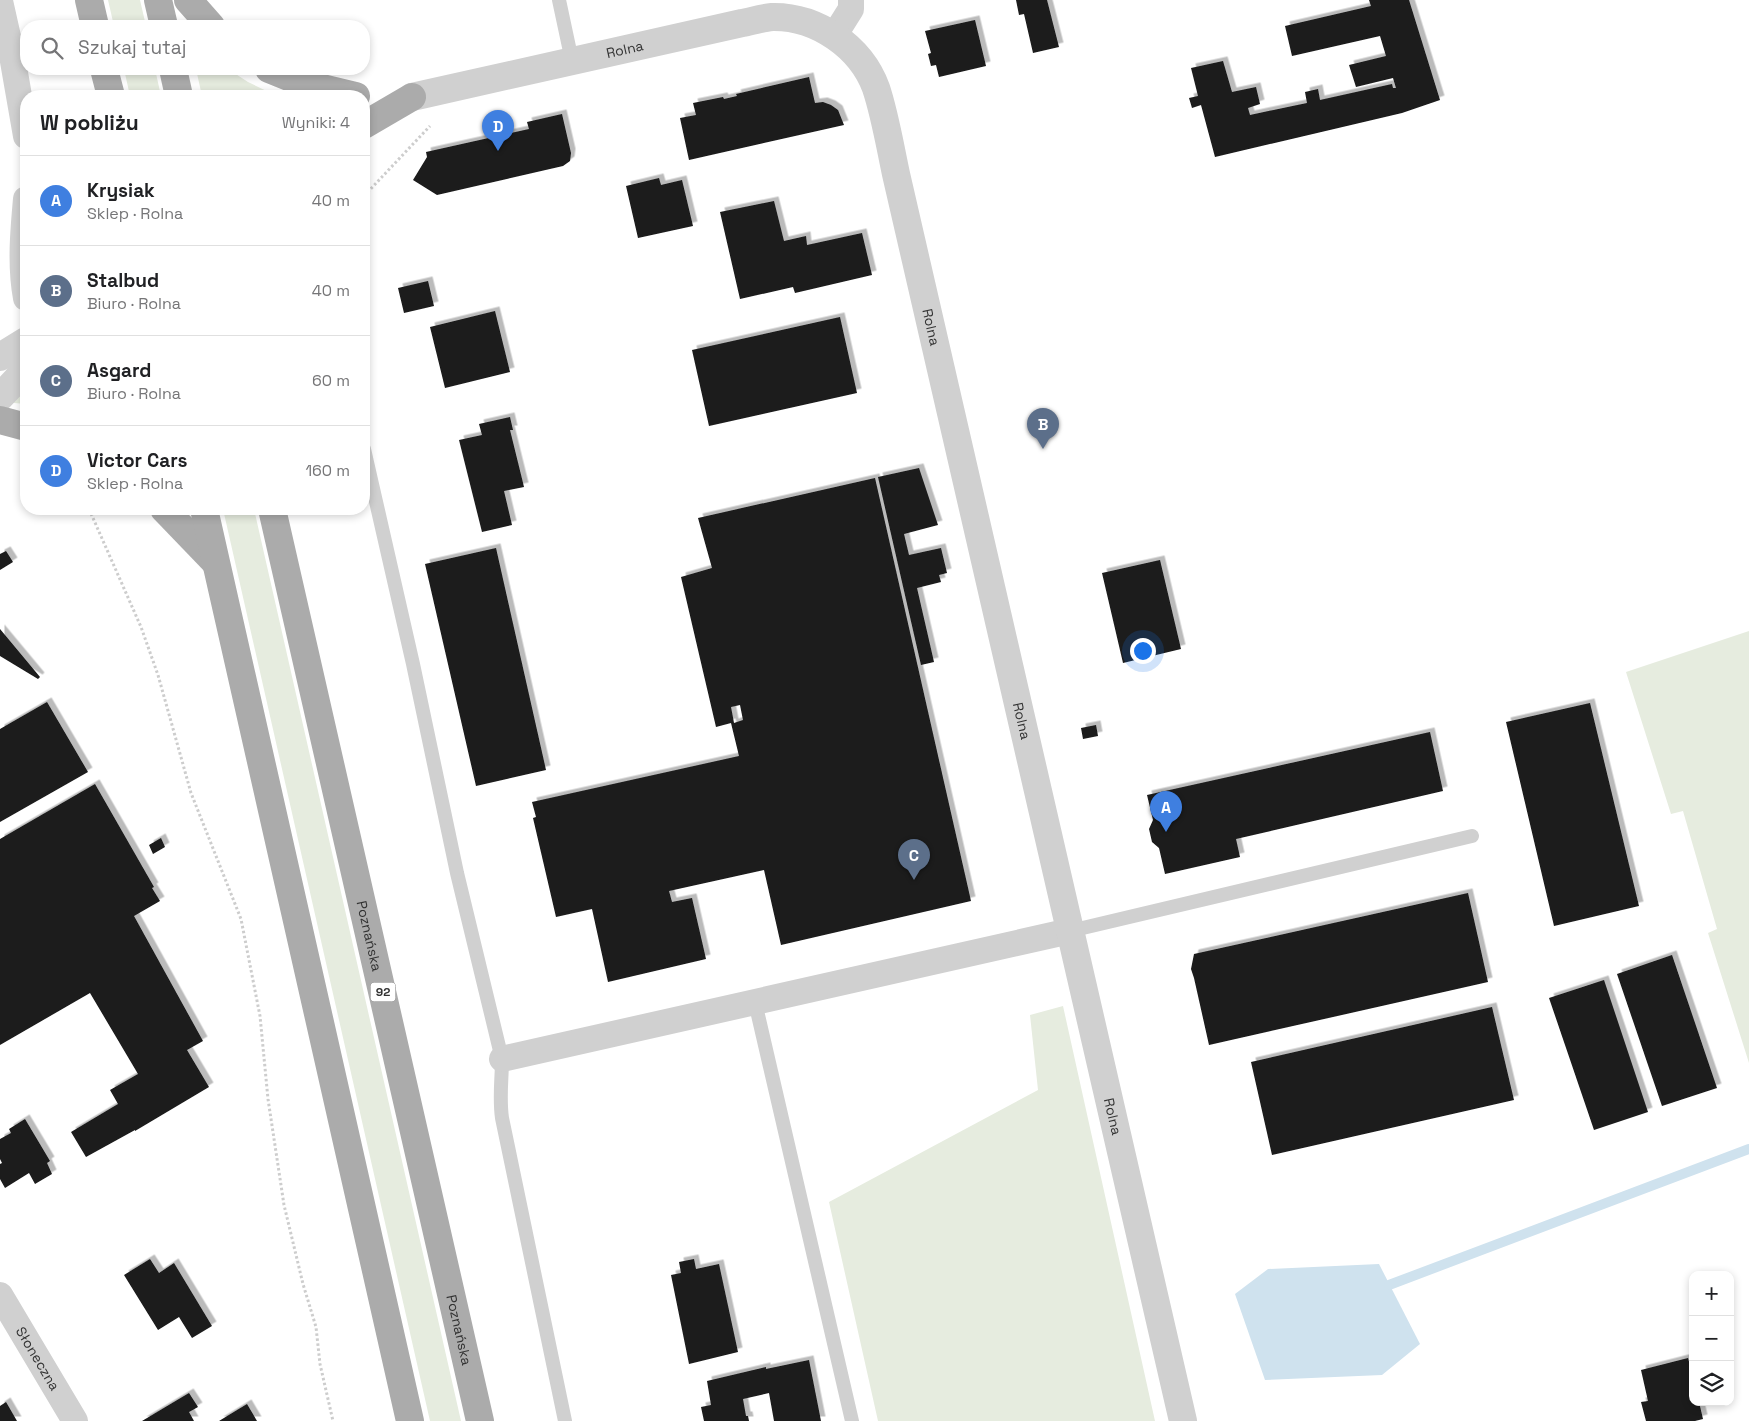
<!DOCTYPE html>
<html lang="pl">
<meta charset="utf-8">
<style>
:root{--surface:#fff;--page:#f6f6f6;--text:#202124;--muted:#757577;--line:#e0e0e0;--accent:#111827}
body{margin:0;font-family:"Space Grotesk",sans-serif;background:var(--page);color:var(--text)}
.controls{position:absolute;right:15px;bottom:15px;display:grid;overflow:hidden;border-radius:10px;box-shadow:0 2px 8px #0003}
.controls button{width:45px;height:45px;display:grid;place-items:center;padding:0;border:0;border-bottom:1px solid var(--line);background:var(--surface);color:var(--text);font:25px sans-serif}
.you{position:absolute;left:1142px;top:650px;width:18px;height:18px;margin:-12px;border:4px solid #fff;border-radius:50%;background:#1a73e8;box-shadow:0 0 0 8px #1a73e833}
.badge{display:grid;place-items:center;width:32px;height:32px;border-radius:50%;background:var(--accent);color:#fff;font-size:16px;font-weight:700}
.pin{position:absolute;translate:-50% -41px;filter:drop-shadow(0 1px 2px #0008)}
.pin::after{content:'';position:absolute;top:26px;width:18px;height:15px;background:inherit;clip-path:polygon(0 0,100% 0,50% 100%)}
.list{margin:0;padding:0;list-style:none}
h2{display:flex;justify-content:space-between;align-items:center;height:65px;margin:0;padding:0 20px;font-size:21px}
h2 small{font-size:16px;font-weight:400;color:var(--muted)}
.list li{display:grid;grid-template-columns:32px 1fr auto;gap:15px;align-items:center;box-sizing:border-box;height:90px;padding:0 20px;border-top:1px solid var(--line)}
.list b{display:block;font-size:19px;white-space:nowrap}
.list p{margin:0;font-size:16px;white-space:nowrap;color:var(--muted)}
.list em{font-size:16px;font-style:normal;color:var(--muted)}
.icon{flex:none;width:28px;height:28px;fill:none;stroke:currentColor;stroke-width:2;stroke-linecap:round;stroke-linejoin:round}
.map{position:relative;flex:none;width:1749px;height:1421px;overflow:hidden}
.search{position:absolute;background:var(--surface);box-shadow:0 2px 8px #0003;left:20px;top:20px;width:350px;height:55px;display:flex;align-items:center;gap:12px;box-sizing:border-box;padding:0 18px;border-radius:20px;color:var(--muted);font-size:19px}
.panel{position:absolute;background:var(--surface);box-shadow:0 2px 8px #0003;left:20px;top:90px;width:350px;height:425px;border-radius:20px}
.map>svg:first-child{display:block}
.green{fill:#e6ecdf}
.water{fill:#cfe2ee}
.lines{fill:none;stroke-linecap:round;stroke-linejoin:round}
.stream{stroke:#cfe2ee;stroke-width:10}
.building{fill:#1a1a1a;fill-rule:evenodd;filter:url(#shadow)}
.path{stroke:#cdcdcd;stroke-width:3;stroke-dasharray:2.5 2.5;stroke-linecap:butt}
.service{stroke:#d0d0d0;stroke-width:14}
.minor{stroke:#d0d0d0;stroke-width:26}
.tertiary{stroke:#d0d0d0;stroke-width:28}
.primary{stroke:#ababab;stroke-width:28}
.labels{text-anchor:middle;stroke-width:5;stroke-linejoin:round;paint-order:stroke}
.shield{fill:#fff;stroke:#707070;stroke-width:1}
.shield-label{font-size:12px;font-weight:bold;fill:#333}
.street-label{font-size:14px;fill:#333;stroke:#fff}
</style>
<div class="map">
<svg width="1749" height="1421" viewBox="0 0 1749 1421">
<defs>
<filter id="shadow"><feDropShadow dx="4.5" dy="-4.5" stdDeviation="0" flood-color="#0004"/></filter>
</defs>
<rect width="100%" height="100%" fill="#fff"/>
<path class="green" d="M108,0h32l6,26h-32z
M124,69h31l6,27h-31z
M196,69h32l20,13 29,14h-75z
M26,386v18l-12,-1 -1,-1z
M223,509h31l207,912h-31z
M1749,631v432l-41,-130 9,-4 -34,-118 -12,3 -45,-142z
M1063,1006l92,415h-277l-49,-219 209,-112 -8,-75z"/>
<path class="water" d="M1379,1264l41,80 -38,31 -117,5 -30,-86 33,-25z"/>
<g class="lines">
<path class="stream" d="M1389,1285l360,-136"/>
</g>
<path class="building" d="M1016,0h31l12,47 -26,6 -9,-39 -5,1z
M1369,0h40l31,100 -38,13 -187,44 -14,-52 -9,3 -3,-10 9,-2 -7,-28 32,-7 9,31 24,-5 4,17 -12,4 2,7 57,-12 -2,-11 13,-3 2,11 72,-16 1,4h3l-3,-10 -37,9 -7,-22 37,-9 -6,-20 -88,20 -7,-30 86,-20z
M975,20l11,46 -47,11 -3,-12 -5,1 -3,-12 3,-1 -6,-22z
M809,77l6,26 8,-1 8,3 7,5 6,15 -155,35 -9,-42 16,-3 -3,-12 30,-6 1,2 13,-3 -1,-2z
M562,114l9,39 -1,8 -7,5 -126,29 -24,-15 14,-23 -1,-5 103,-23 -2,-7z
M659,178l2,7 21,-5 11,46 -55,12 -12,-52z
M774,201l10,40 22,-5 1,9 55,-12 10,42 -77,18 -2,-6 -53,12 -20,-87z
M428,281l6,25 -30,7 -6,-25z
M495,311l15,61 -65,16 -15,-61z
M840,317l17,76 -148,33 -17,-76z
M510,417l3,13h-3l14,57 -20,4 8,34 -30,7 -23,-92 23,-5 -3,-11z
M919,468l19,57 -34,9 5,21 32,-7 6,25 -8,2 2,7 -24,6 17,74 -13,3 -43,-188z
M875,478l96,423 -190,44 -17,-75 -95,21 3,11 20,-4 14,61 -98,23 -16,-73 -36,8 -23,-99 3,-1 -4,-15 207,-46 -8,-33 -15,4 -35,-150 31,-9 -14,-50zM740,705l3,15 -9,3 -3,-16z
M496,548l50,222 -70,16 -51,-222z
M6,551l7,11 -13,8v-16z
M1160,560l21,89 -58,14 -21,-90z
M0,629l40,48 -2,2 -38,-23z
M47,702l41,70 -88,50v-93z
M1590,703l49,203 -85,20 -48,-204z
M1096,725l2,11 -15,3 -2,-11z
M1430,732l13,59 -207,48 4,18 -75,17 -6,-26 -7,-6 -3,-13 4,-9 -6,-25z
M95,784l59,103 -2,1 8,13 -26,15 69,125 -16,9 22,37 -74,44v-1l-49,27 -15,-25 47,-28 -8,-14 28,-16 -48,-81 -90,52v-206z
M161,838l4,9 -12,7 -4,-9z
M1468,893l20,89 -279,63 -15,-67 -3,-9 3,-15z
M1672,955l45,133 -55,18 -45,-132z
M1604,980l44,132 -54,18 -45,-132z
M1492,1007l22,93 -242,55 -21,-93z
M25,1119l25,42 -3,2 5,11 -17,10 -6,-11 -24,15 -5,-9v-15l2,-1 -2,-4v-20l11,-6 -2,-4z
M150,1259l9,14 15,-10 38,63 -20,12 -13,-21 -21,13 -34,-55z
M694,1259l2,10 23,-5 19,88 -49,12 -18,-89 10,-2 -2,-11z
M1688,1358l5,19v25h6l4,17 -8,2h-49l-5,-19 7,-1 -7,-31z
M809,1360l12,61h-47l-5,-28 -26,6 3,17h2l1,5h-45l-3,-14 10,-2 -4,-24 59,-14v2z
M189,1393l9,14 -9,5 5,9h-52z
M6,1402l11,19h-17v-15z
M247,1404l10,17h-38z"/>
<g class="lines">
<path class="path" d="M364,196l66,-70
M89,509l52,118 17,48 33,118 50,126 19,97 8,83 16,106 19,79 13,43 4,37 13,57"/>
<path class="service" d="M559,0l13,61
M364,449l49,215 44,209 45,186c0,20 -3,38 0,59l63,303
M1070,931l402,-95
M755,1002l97,419"/>
<g class="minor">
<path d="M0,1l11,49 15,86"/>
<path d="M834,36l17,-27v-9"/>
<path d="M26,199c-3,33 -6,67 0,99"/>
<path d="M502,1059l568,-128"/>
<path id="s1" d="M0,1295l75,126"/>
</g>
<g class="tertiary">
<path id="s2" d="M412,97l330,-74c10,-2 20,-5 30,-6 45,-1 89,30 104,71 9,27 14,58 20,86l287,1247"/>
<path d="M0,357l26,-16"/>
<path d="M0,397l19,-20 7,-11"/>
</g>
<g class="primary">
<path d="M89,0l6,26"/>
<path d="M158,0l6,26"/>
<path d="M188,0l23,26"/>
<path d="M104,69l7,27"/>
<path d="M173,69l6,27"/>
<path d="M269,69l37,15 50,12"/>
<path d="M364,125l48,-28"/>
<path d="M0,420l26,7"/>
<path d="M164,509l51,53"/>
<path d="M204,509l206,912"/>
<path id="s3" d="M272,509l208,912"/>
</g>
</g>
<g class="labels">
<rect class="shield" x="370.5" y="982.5" width="25" height="19" rx="4"/>
<g class="shield-label">
<text x="383" y="996">92</text>
</g>
<g class="street-label">
<text dy="5" stroke="none"><textPath href="#s2" startOffset="218">Rolna</textPath></text>
<text dy="5" stroke="none"><textPath href="#s2" startOffset="748">Rolna</textPath></text>
<text dy="5" stroke="none"><textPath href="#s2" startOffset="1152">Rolna</textPath></text>
<text dy="5" stroke="none"><textPath href="#s3" startOffset="438">Poznańska</textPath></text>
<text dy="5" stroke="none"><textPath href="#s2" startOffset="1558">Rolna</textPath></text>
<text dy="5" stroke="none"><textPath href="#s3" startOffset="842">Poznańska</textPath></text>
<text dy="5" stroke="none"><textPath href="#s1" startOffset="74">Słoneczna</textPath></text>
</g>
</g>
</svg>
<div class="controls">
<button>+</button>
<button>−</button>
<button><svg class="icon" aria-label="layers" viewBox="0 0 24 24"><path d="M12 4l9 5-9 5-9-5zM3 14l9 5 9-5"/></svg></button>
</div>
<div class="you"></div>
<div class="pin badge" style="left:1166px;top:832px;background:#3f7fe0">A</div>
<div class="pin badge" style="left:1043px;top:449px;background:#5c6f8a">B</div>
<div class="pin badge" style="left:914px;top:880px;background:#5c6f8a">C</div>
<div class="pin badge" style="left:498px;top:151px;background:#3f7fe0">D</div>
<div class="search"><svg class="icon" aria-label="search" viewBox="0 0 24 24"><circle cx="10" cy="10" r="6"/><path d="M15 15l6 6"/></svg>Szukaj tutaj</div>
<section class="panel">
<h2>W pobliżu<small>Wyniki: 4</small></h2>
<ul class="list">
<li><span class="badge" style="background:#3f7fe0">A</span><div><b>Krysiak</b><p>Sklep · Rolna</p></div><em>40 m</em></li>
<li><span class="badge" style="background:#5c6f8a">B</span><div><b>Stalbud</b><p>Biuro · Rolna</p></div><em>40 m</em></li>
<li><span class="badge" style="background:#5c6f8a">C</span><div><b>Asgard</b><p>Biuro · Rolna</p></div><em>60 m</em></li>
<li><span class="badge" style="background:#3f7fe0">D</span><div><b>Victor Cars</b><p>Sklep · Rolna</p></div><em>160 m</em></li>
</ul>
</section>
</div>
